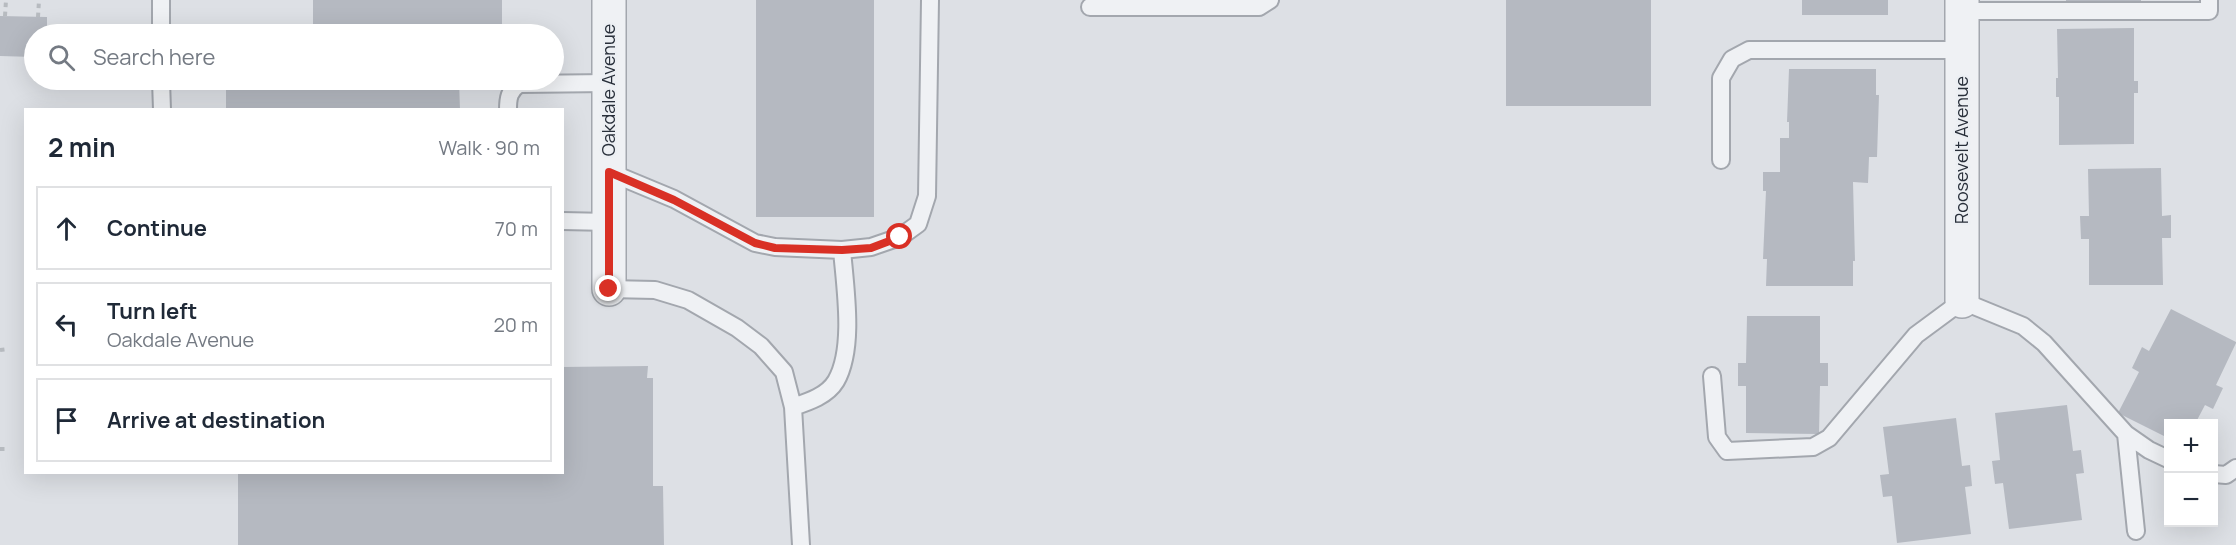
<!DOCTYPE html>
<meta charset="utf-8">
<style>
:root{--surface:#fff;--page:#f2f2f3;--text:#1f2937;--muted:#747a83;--line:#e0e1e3}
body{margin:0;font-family:Manrope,sans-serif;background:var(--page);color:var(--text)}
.controls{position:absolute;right:18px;bottom:18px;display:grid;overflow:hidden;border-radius:0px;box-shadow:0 6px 24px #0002}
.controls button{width:54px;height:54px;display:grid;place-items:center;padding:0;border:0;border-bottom:2px solid var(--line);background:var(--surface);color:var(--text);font:30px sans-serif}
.stop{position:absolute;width:18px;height:18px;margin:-14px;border:4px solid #d93025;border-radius:50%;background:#fff}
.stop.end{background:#d93025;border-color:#fff;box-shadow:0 2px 6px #0008}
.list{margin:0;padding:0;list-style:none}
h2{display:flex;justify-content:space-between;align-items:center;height:78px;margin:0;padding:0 24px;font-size:26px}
h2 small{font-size:20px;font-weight:400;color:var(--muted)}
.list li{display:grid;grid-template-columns:39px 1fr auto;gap:18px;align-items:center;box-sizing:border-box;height:84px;margin:0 12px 12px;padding:0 12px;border:2px solid var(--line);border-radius:0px}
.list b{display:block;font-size:22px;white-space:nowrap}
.list p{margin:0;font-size:20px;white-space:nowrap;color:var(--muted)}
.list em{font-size:20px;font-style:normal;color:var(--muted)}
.icon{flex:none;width:33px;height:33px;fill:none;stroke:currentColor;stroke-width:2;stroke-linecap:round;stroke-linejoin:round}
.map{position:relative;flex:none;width:2236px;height:545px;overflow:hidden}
.search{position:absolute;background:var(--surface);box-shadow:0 6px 24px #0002;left:24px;top:24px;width:540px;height:66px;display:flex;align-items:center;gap:15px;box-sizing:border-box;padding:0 21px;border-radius:33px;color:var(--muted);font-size:22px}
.panel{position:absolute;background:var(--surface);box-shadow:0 6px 24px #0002;left:24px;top:108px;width:540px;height:366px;border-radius:0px}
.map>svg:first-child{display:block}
.building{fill:#b5b9c1}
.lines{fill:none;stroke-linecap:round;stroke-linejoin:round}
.service-casing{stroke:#a3a7ae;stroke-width:20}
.minor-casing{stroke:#a3a7ae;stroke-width:36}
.path{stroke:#b7bbc0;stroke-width:4;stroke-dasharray:4.5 4.5;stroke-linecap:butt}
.service{stroke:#eff1f4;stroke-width:16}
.minor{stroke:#eff1f4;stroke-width:33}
.route{stroke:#d93025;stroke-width:8}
.labels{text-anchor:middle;stroke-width:5;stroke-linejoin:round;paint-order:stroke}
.street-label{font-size:18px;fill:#282f3a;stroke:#eceff3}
</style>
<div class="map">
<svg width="2236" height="545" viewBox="0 0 2236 545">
<rect width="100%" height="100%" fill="#dde0e5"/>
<path class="building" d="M313,0h189v34h-189z
M756,0h118v217h-118z
M1506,0h145v106h-145z
M1802,0h86v15h-86z
M2066,0h75v5h-75z
M0,16l47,1v17h-13v23l-34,-1z
M2134,28v53h4v12h-4v51l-75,1v-48h-3v-19h2l-1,-49z
M1789,69h87v26h3l-2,62h-8l-1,26 -15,-1 2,79h-2v25h-87l1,-27h-4l3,-68h-3v-19h17v-34h9v-16h-2z
M226,80h233l1,30h-234z
M2161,168l1,48 9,-1v23h-9l1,47h-74v-46h-8l-1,-23h9l-1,-47z
M2171,309l65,33v1l-20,42 7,3 -10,21 -8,-4 -10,19h-27v14l-50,-25 21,-41 -7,-4 10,-21 7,4z
M1747,316h73v47h8v23h-8l-1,48 -73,-1v-47h-8v-23h8z
M648,366l-1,12h6v108h10l1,59h-426v-73h324v-105z
M2067,405l6,46 8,-1 3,23 -8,1 6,46 -73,9 -6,-46 -8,1 -3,-23 8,-1 -5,-47z
M1956,418l6,48 8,-1 2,21 -7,1 6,47 -74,9 -5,-47 -9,1 -3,-22 9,-1 -6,-47z"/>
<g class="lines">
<g class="service-casing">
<path id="service" d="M161,0v34
M1090,7h169l11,-7
M1962,11h247v-11
M161,80l1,30
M508,110c0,-12 1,-19 11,-26l90,-1
M1721,160v-82l11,-19 17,-9h213
M609,172l65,27 81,44 20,4 67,3 29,-3 29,-10 18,-13 9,-28 3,-196
M562,221l47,1
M609,289l46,1 33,10 49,28 24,18 23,26 9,35 8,138
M1712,376l5,61 10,14 86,-4 16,-9 87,-103 46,-34 61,25 21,17 82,91 23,16 19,9
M793,407c15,-5 34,-11 43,-26 19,-33 9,-94 6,-131
M2126,434l10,97
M2214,474l12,1 10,-7"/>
</g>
<g class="minor-casing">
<path id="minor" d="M609,0v289
M1962,0v301"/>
</g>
<path class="path" d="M5,16l1,-16
M38,17l1,-17
M0,350l8,-1
M0,449h7"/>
<use href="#service" class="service"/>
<use href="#minor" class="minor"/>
</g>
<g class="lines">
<path class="route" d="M609,289v-117l65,28 81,43 20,5 67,2 29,-2 29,-11"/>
</g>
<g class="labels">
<g class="street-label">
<text transform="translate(609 90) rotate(-90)" y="6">Oakdale Avenue</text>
<text transform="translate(1962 150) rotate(-90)" y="6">Roosevelt Avenue</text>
</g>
</g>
</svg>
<div class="controls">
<button>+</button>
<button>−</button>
</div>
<div class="stop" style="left:900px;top:237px"></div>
<div class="stop end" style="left:609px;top:289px"></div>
<div class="search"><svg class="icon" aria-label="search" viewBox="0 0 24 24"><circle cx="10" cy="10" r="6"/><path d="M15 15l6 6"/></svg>Search here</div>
<section class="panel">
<h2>2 min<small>Walk · 90 m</small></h2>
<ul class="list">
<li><svg class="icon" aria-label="ahead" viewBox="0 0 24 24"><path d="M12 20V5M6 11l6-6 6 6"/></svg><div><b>Continue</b></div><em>70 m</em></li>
<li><svg class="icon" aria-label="left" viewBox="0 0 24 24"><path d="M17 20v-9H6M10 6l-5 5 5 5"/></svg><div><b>Turn left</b><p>Oakdale Avenue</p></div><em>20 m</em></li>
<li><svg class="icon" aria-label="arrive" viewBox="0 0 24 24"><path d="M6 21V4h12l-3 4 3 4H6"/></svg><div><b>Arrive at destination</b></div></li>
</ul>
</section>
</div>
